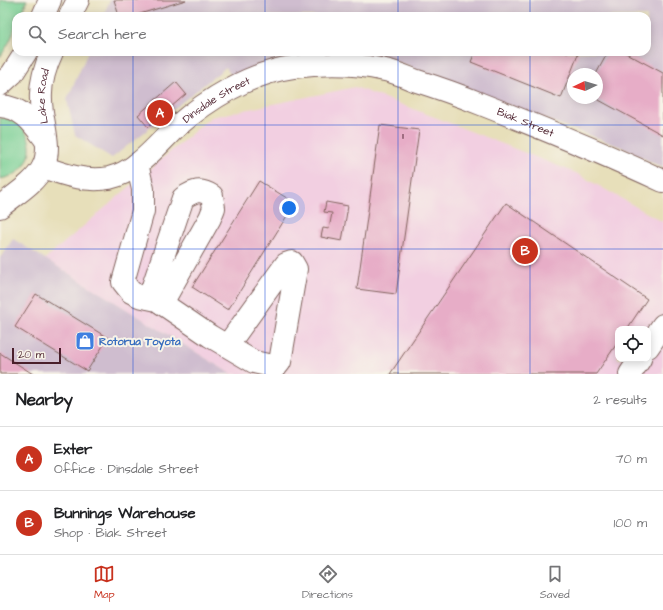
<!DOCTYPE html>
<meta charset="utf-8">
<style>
:root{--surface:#fff;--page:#f6f6f6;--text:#202124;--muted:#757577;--line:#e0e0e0;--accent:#c8321e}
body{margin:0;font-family:"Architects Daughter",sans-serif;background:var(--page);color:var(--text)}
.controls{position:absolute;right:12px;bottom:12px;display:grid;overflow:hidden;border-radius:8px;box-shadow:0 2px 10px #0003}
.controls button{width:36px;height:36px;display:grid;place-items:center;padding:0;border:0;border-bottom:1px solid var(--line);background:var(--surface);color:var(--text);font:20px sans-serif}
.compass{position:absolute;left:567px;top:68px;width:36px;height:36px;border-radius:50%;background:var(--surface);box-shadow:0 2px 10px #0003;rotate:266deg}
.scale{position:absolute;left:12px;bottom:10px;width:49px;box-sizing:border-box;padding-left:4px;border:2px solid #4a1f2b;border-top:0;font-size:11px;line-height:14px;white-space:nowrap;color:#4a1f2b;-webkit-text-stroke:3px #f7f3e8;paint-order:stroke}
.you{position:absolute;left:289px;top:208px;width:14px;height:14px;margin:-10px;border:3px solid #fff;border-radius:50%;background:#1a73e8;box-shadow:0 0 0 6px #1a73e833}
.badge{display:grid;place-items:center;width:26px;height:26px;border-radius:50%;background:var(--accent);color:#fff;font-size:13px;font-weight:700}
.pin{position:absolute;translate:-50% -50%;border:2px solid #fff;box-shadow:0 1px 4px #0006}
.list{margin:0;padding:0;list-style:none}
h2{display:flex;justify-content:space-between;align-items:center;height:52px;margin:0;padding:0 16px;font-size:17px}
h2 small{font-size:13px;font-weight:400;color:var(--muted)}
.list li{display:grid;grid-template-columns:26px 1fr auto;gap:12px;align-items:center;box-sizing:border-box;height:64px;padding:0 16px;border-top:1px solid var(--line)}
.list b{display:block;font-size:15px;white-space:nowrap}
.list p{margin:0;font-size:13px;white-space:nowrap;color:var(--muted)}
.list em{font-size:13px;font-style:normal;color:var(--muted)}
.icon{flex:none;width:22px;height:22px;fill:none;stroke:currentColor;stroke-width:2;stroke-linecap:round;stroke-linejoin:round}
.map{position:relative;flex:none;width:663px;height:374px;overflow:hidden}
.search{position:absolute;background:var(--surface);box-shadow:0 2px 10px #0003;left:12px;right:12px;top:12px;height:44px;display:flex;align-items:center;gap:10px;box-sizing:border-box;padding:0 14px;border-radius:12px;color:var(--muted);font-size:15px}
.sheet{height:180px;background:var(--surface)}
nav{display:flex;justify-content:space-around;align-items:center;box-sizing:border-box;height:56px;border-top:1px solid var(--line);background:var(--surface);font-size:11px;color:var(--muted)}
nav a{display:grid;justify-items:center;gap:2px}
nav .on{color:var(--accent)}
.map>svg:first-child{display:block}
.built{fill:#f2cfe1;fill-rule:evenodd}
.industrial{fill:#cfbdcf;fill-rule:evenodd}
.green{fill:#7ad095;stroke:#627860}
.building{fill:#e7adc7}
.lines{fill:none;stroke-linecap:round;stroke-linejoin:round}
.minor-casing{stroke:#81625d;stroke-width:24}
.major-casing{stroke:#81625d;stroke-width:24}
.minor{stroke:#fff;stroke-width:22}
.major{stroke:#fff;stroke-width:22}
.grid{fill:none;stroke:#1d4ed8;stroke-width:1;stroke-opacity:0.55}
.labels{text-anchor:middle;stroke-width:4;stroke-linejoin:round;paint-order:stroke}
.number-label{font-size:9px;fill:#714252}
.street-label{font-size:11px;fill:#4a1f2b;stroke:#f7f3e8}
.shop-label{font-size:11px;font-weight:bold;fill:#366cbe;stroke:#f7f3e8;text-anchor:start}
</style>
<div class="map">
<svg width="663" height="374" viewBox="0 0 663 374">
<rect width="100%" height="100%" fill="#f7f3e8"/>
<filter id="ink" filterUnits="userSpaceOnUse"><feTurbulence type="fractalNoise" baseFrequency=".025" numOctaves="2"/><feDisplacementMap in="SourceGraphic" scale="8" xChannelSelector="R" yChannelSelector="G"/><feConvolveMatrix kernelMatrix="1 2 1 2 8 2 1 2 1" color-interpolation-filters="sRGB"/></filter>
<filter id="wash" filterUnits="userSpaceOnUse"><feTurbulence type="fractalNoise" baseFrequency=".012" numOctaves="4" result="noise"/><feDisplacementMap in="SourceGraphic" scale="16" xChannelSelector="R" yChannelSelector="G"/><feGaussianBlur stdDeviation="0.9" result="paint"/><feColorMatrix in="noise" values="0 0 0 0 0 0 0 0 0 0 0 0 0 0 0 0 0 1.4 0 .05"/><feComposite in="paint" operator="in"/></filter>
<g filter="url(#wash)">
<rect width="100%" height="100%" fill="#e7dfba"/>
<path class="built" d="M355,87l82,31 139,55 87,49v152h-432l-186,-115 166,-142zM618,329h30v30h-30z"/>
<path class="industrial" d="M110,0h553v168l-42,-21 -100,-37 -127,-49 -161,18 -7,-12 -114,91 -37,-23 -8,-35 21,-48h559v-36h-544zM573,74h24v24h-24z
M13,239l218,135h-231v-116z"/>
<path class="green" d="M0,0h27l-6,16h-5c0,16 -7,28 -16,41z
M0,118c36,0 44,54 0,61z"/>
<g id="blocks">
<path class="building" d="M114,0h72l-53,16h-14z
M475,52h104l-18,46 -90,-36z
M608,52h16l39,21v62l-66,-36 -1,-25z
M176,82l10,12 -38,33 -10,-12z
M380,125l39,5 -23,164 -39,-5z
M259,181l36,22 -67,107 -36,-23z
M326,202l22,4 -6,35 -21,-4 2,-9 6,1 3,-16 -8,-1z
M506,203l141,96 -20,30h-9v13l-22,32h-206z
M36,294l72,44 -21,33 -72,-44z
M0,353l33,21h-33z"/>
</g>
</g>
<g filter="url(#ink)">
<use href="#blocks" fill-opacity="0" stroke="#81625d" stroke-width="1"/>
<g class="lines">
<g class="minor-casing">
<g id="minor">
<path d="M137,164l6,25v22l-20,71 8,10 8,4 18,4 53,36 44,26 22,5 4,-5 16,-93 -4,-7 -6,2 -59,82"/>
<path id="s1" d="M43,167c22,8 43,15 66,11 28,-6 48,-33 67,-51 32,-28 74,-54 117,-60 30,-4 62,-4 92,3 10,2 19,6 29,10 22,7 45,15 67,24 61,24 122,49 182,77"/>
<path d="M149,298l34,-100c11,-7 17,-10 29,-2l2,12 -4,10 -48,85"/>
<path d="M648,347l15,-22"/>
<path d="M630,374l10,-15"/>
</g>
</g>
<g class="major-casing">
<g id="major">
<path d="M43,16l7,-16"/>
<path d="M70,16l8,-16"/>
<path d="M0,85l12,-11 14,-22"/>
<path d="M0,106c22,1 33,17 45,33"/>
<path id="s2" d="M0,207c14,-12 34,-23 43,-40 10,-21 -2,-45 -2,-67 -1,-16 4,-33 11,-48"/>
</g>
</g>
<use href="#minor" class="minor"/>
<use href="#major" class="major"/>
</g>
</g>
<path class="grid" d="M133,0v16M265,0v16M398,0v16M530,0v16M133,52v322M265,52v322M398,52v322M530,52v322M0,125h663M0,249h663"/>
<defs>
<g id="shop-square" transform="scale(1)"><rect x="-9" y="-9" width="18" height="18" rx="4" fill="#3f7fe0" stroke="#f7f3e8"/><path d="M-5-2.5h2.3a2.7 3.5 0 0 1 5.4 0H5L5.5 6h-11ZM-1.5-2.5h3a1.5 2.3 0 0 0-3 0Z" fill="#fff"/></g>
</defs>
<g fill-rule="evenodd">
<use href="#shop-square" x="85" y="341"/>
</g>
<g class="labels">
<g class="number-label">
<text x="403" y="139">11</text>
</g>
<g class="street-label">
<text dy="4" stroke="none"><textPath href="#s2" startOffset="131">Lake Road</textPath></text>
<text dy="4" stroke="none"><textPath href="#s1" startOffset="202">Dinsdale Street</textPath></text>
<text dy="4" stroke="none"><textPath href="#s1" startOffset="529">Biak Street</textPath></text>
</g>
<g class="shop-label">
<text x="99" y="345">Rotorua Toyota</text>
</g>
</g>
</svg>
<div class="controls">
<button><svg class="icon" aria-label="locate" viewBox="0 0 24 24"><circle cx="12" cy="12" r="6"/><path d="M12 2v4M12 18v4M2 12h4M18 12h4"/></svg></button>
</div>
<svg class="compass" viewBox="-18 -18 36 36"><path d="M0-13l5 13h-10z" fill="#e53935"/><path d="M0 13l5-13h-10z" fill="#757577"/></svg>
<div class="scale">20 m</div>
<div class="you"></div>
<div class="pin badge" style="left:160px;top:113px">A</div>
<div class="pin badge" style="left:525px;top:251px">B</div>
<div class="search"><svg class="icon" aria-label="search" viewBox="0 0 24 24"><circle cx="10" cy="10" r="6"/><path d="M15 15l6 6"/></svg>Search here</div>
</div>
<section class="sheet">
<h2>Nearby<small>2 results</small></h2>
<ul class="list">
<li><span class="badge">A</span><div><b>Exter</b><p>Office · Dinsdale Street</p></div><em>70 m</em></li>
<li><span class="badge">B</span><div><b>Bunnings Warehouse</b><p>Shop · Biak Street</p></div><em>100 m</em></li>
</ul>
</section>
<nav>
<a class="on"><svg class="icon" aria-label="map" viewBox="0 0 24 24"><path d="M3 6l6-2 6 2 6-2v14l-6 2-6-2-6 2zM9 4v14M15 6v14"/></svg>Map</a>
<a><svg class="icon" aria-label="directions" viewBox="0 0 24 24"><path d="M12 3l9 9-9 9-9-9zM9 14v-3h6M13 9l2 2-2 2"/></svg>Directions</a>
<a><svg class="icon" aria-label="saved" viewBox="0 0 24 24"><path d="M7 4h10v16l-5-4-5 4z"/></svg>Saved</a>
</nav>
